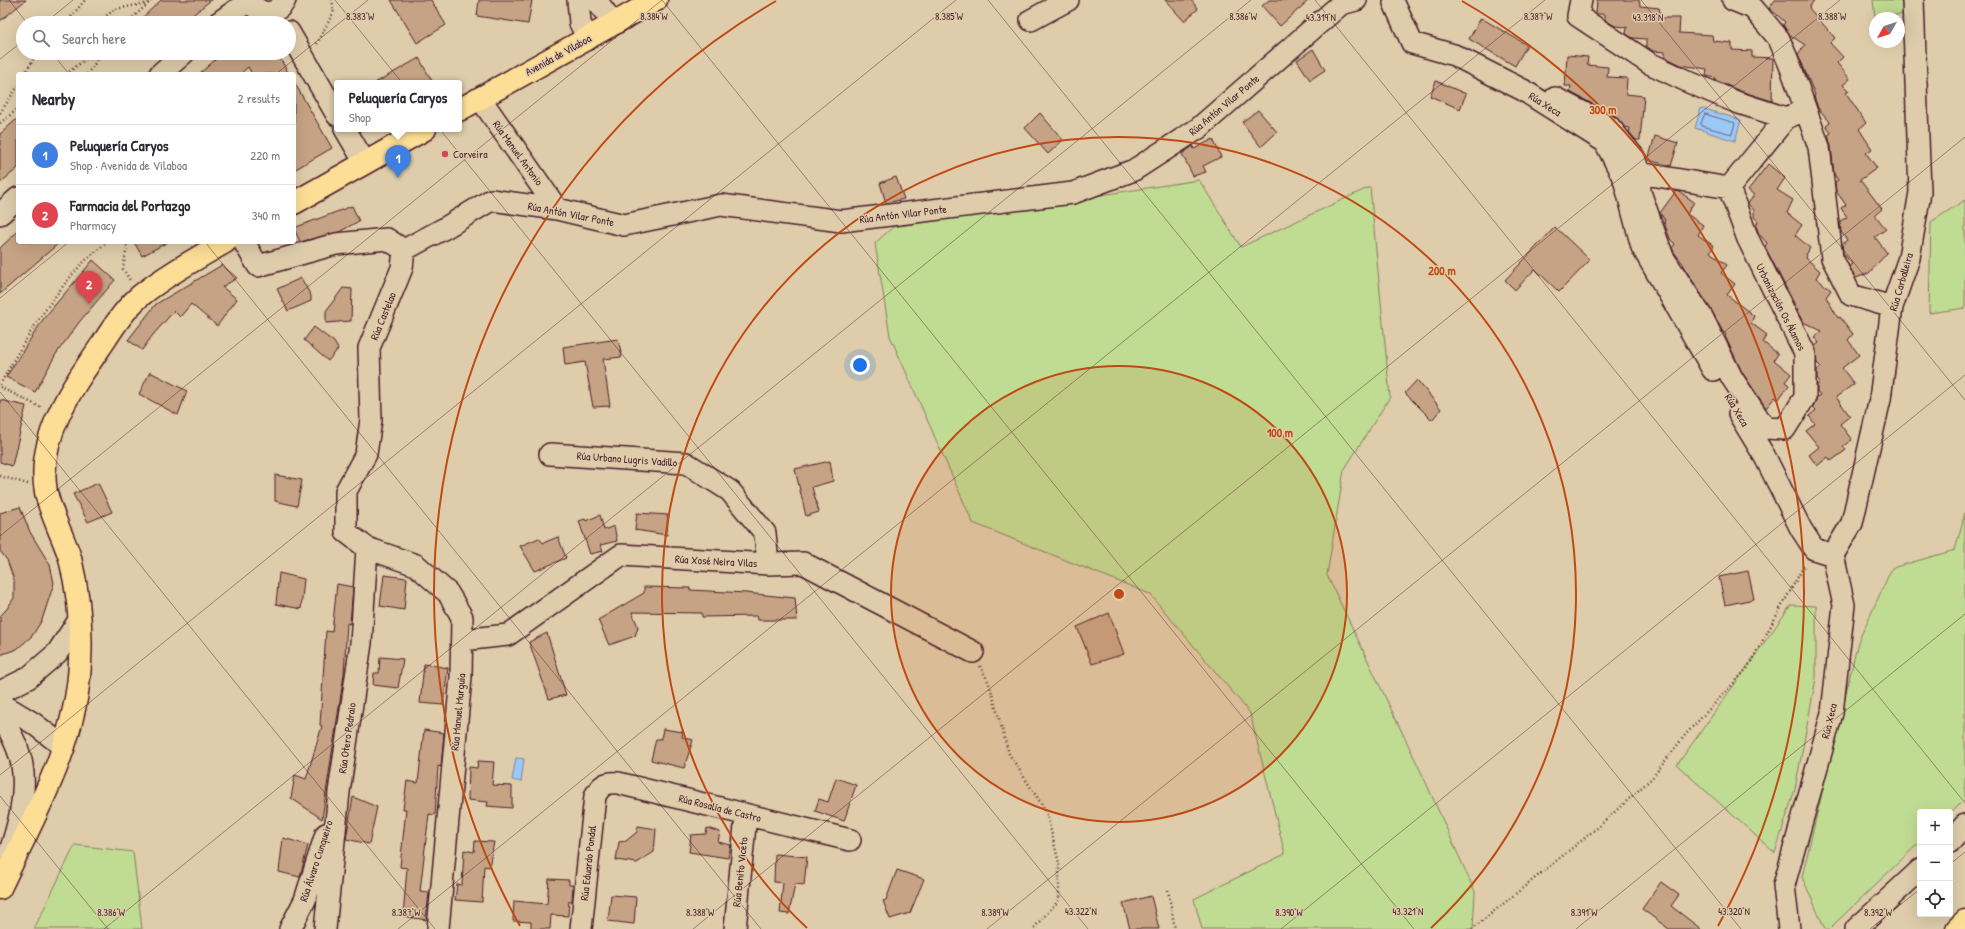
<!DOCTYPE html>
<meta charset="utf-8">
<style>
:root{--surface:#fff;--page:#f7f7f7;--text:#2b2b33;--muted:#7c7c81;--line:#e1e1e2;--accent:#db2777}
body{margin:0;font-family:"Patrick Hand",sans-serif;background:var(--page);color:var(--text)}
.controls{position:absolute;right:12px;bottom:12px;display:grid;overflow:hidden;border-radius:4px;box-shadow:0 4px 16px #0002}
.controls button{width:36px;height:36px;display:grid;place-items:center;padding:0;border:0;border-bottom:1px solid var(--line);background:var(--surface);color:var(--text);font:20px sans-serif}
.compass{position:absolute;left:1869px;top:12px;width:36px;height:36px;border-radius:50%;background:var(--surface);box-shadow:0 4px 16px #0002;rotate:231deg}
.you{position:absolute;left:860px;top:365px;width:14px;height:14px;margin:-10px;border:3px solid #fff;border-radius:50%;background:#1a73e8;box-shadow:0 0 0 6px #1a73e833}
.badge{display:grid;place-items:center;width:26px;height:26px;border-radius:50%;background:var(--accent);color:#fff;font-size:13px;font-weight:700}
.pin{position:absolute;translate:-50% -33px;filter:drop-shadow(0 1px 2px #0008)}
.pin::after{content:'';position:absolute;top:21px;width:14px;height:12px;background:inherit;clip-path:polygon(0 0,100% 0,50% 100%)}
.popup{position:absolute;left:334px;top:80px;width:128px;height:52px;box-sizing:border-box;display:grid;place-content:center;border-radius:4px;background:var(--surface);filter:drop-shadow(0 1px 3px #0005);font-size:13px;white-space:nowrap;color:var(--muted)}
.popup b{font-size:15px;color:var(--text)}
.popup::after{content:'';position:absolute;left:50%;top:100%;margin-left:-8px;border:8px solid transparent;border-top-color:var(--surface)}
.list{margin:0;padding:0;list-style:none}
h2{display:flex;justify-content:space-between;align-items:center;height:52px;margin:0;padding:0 16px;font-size:17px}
h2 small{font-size:13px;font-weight:400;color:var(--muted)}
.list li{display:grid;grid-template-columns:26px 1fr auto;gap:12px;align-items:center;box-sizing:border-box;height:60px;padding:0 16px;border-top:1px solid var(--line)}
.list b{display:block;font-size:15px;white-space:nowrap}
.list p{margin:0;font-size:13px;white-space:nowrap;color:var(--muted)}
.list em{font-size:13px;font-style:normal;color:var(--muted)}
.icon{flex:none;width:22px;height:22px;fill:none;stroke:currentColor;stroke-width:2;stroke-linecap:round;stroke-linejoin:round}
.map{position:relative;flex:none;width:1965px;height:929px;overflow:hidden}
.search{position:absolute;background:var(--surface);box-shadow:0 4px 16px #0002;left:16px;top:16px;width:280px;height:44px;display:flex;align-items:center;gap:10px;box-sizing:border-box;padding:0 14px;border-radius:22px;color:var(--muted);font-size:15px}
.panel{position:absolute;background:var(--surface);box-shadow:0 4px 16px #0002;left:16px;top:72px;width:280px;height:172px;border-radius:4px}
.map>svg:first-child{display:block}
.green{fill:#c0dc93;stroke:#857e5f}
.water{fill:#9bc9f6;stroke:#7b85a5}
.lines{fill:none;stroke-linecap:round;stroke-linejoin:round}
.shore{stroke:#6a637c;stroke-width:1}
.building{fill:#c6a384;stroke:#4a1f2b}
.minor-casing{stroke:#4a1f2b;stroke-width:24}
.highway-casing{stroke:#4a1f2b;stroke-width:25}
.path{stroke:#4a1f2b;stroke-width:2.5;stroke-dasharray:1 3;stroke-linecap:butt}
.minor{stroke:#deccaa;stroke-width:21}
.highway{stroke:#fcde96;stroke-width:22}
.ticks{fill:none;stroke:#4a1f2b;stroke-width:1;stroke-opacity:0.45}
.ring{fill:none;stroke:#c04a14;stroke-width:2}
.poi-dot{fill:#d1495b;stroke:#deccaa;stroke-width:1.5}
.labels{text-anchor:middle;stroke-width:3;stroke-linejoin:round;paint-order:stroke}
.street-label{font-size:11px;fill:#4a1f2b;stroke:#deccaa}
.poi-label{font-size:11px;fill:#4a1f2b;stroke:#deccaa;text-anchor:start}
.ticks-label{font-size:10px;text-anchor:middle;fill:#4a1f2b;stroke:#deccaa;stroke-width:3;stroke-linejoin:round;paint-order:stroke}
.centre{fill:#c04a14;stroke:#deccaa;stroke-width:2}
.ring-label{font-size:12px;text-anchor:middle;font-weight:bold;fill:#c04a14;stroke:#deccaa;stroke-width:3;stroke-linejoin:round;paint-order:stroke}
</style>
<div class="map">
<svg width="1965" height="929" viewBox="0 0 1965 929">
<rect width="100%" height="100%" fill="#deccaa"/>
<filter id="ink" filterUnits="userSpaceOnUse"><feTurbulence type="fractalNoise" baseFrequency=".025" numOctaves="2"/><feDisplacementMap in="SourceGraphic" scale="8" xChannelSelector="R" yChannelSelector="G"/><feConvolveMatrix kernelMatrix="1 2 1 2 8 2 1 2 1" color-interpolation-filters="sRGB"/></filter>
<g filter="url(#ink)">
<path class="green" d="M1873,0h28l2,14 -28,3z
M1199,180l42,67 129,-60 20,210 -46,73 -17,105 95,199 53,118 -2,37h-271l-8,-30 91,-45 -35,-141 -100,-119 -177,-71 -83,-187 -15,-93 18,-16z
M1965,200v108l-36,5 2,-91z
M1965,513v286l-15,15v-2h-30v30l-91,87h-4l-23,-52 56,-235 34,-74 63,-18z
M1791,605l25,1v72l-21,111 -20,64 -98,-88z
M75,845l58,7 9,77h-108z"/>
<path class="water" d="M1701,108l40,12 -6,21 -40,-13z
M516,758l8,1 -3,23 -9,-2z"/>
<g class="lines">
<path class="shore" d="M1705,114l30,9 -3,11 -31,-8v-2z"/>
</g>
<path class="building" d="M0,0h26l-26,21z
M161,0h50l-28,23h-46z
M391,0h40l15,25 -29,18z
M479,0h53l-4,24 -51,-8z
M1165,0h26l7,9 -14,12z
M1269,0h40l-29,26 -18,-20z
M1597,0h42l1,6 19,2 2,10h19l-1,15 33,2 1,6 19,2v7l20,1v6l21,1 -1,43 -32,-10 -25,-11 1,-2 -10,-2 1,-7 -26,-4 -16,-8v-5l-12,-1 -7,-5v-7l-13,-1 -7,-4 1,-7 -12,-1 -10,-6v-6h-9z
M1775,0h39l-5,8 26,30 -5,5 13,14 -6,6 13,16 -7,6 6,6 -3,2 20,30 -7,6 13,20 -6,4 11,15 -17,12 22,29 -7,6 11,14 -11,8 12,16 -18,20 -13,5 -7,-12 3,-2 -9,-11 -1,-9 5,-4 -6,-8 -1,-11 7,-4 -6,-9 5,-3 -10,-14 -1,-9 3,-2 -4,-6 -3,-28 -3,-11 3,-2 -5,-8 4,-3 -12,-14 -4,-12 1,-1 -17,-41 7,-9 -15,-10 -7,-10 2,-3 -16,-14z
M1481,18l46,27 -12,21 -46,-27z
M1313,49l12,21 -15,10 -13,-20z
M223,53h54l12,21h-37l-4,-7 -8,7h-41z
M1567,55l21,2 -1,8 21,2 -1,10 20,1 -1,16 18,2 -4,44h-4l-7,-8 1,-4 -5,-1 -10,-11 -45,-24 1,-6h-6z
M419,58l14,25h-58z
M1436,81l30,13 -6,15 -30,-13z
M294,82l38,66 -38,22z
M1258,110l19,22 -16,15 -19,-25z
M1040,113l23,27 -15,14 -23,-26z
M18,118v50l-18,15v-49z
M1655,136l23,7 -7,23 -23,-6z
M1213,139l8,18 -18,9 3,6 -13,4 -11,-22 11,-8 1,3z
M1768,164l17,14 -8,12 16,10 -6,13 15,12 -7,10 15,13 -5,9 15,14 -4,7 15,12 -5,7 12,21 2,-1 13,17 -5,6 11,15 -17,13 12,16 -18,13 14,19 -10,8 12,16 -9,6 3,4 -15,11 -3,-4 -11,9 -8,-11 10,-8 -13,-16 9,-7 -6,-8 7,-6 -3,-3 4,-10 3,-2 -3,-4v-6l3,-3 -3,-4v-8l4,-3 -4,-4 -2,-17 4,-3 -5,-6 8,-6 -19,-9 -6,-11 1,-2 -2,-2 -31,-60 2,-4 -8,-9 -3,-8 2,-5 -4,-4v-7l-6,-6 6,-9 -6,-5z
M896,177l8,22 -18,4 -6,-20z
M1676,191l4,1 14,10 -7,12 16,11 -5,10 16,11 -4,6 17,13 -6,8 14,11 -8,11 27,21 -3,7 16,12 -4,7 15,12 -4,6 17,14 -6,8 4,3 -11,15 -3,-3 -9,11 -24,-36 -17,-36 1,-2 -3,-2 -11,-21 -29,-45 1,-1 -10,-13 -2,-4 3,-4 -5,-5 -6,-17 1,-2 -5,-7z
M352,206l7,15 -20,11 -39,10 -6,-14z
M1555,227l35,33 -31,32 -24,-23 -20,21 -10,-10z
M18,231v11h42l-60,52v-46z
M134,242h34l-26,14z
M93,260l22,20 -35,41 -24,33 -21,38 -29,-15 38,-59z
M222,265l15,13 -15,9 15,12 -20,27 -26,-22 -11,13 -6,-6 -22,25 -10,14 -14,-10 28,-36z
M301,278l10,18v5l-23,10 -11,-22z
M343,288l9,1 -1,32 -25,2v-12z
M314,327l20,15 4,7 -10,12 -24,-21z
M618,339l4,18 -19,2 7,47 -17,1 -8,-45 -20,3 -2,-18z
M150,372l37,19 -9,24 -39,-21z
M1417,380l24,29 -9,11 -27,-27z
M0,400l26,6 -14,60 -12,-4z
M830,461l3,20 -21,6 7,25 -13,4 -11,-47z
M275,475l27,5 -5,26 -22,-5z
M98,483l14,29 -24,10 -15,-28z
M20,507l10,25 20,33 4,18 -12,37 -10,16 -15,13 -17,6v-39l6,-6 8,-12v-18l-7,-20 -7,-9v-38z
M637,513l31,2 -1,20 -32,-5z
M600,515l4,15 10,-4 3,15 -17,4 3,6 -13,3 -11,-33 6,-2 1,2z
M558,537l8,21 -31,13 -15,-25 19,-8 4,5z
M1748,571l6,28 -29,6 -6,-28z
M279,573l25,6 -3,30 -25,-5z
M384,575l23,3 -3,32 -24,-4z
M337,584l16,3 -3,37 -3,-1 -3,51 -22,145 -31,-21 4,-23 11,4 16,-53 -2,-1 6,-94 6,1z
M644,587l46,1v2l56,3 49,5 2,22h-39l-1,-4 -55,1v-4l-70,-1 6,15 -3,9 -26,9 -11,-25 46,-27z
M1109,613l15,41 -32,10 -15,-37z
M547,633l19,62 -17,4 -20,-57z
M380,657l23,2 -5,29 -25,-3 1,-12h5z
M424,664l24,4 -5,37 -23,-2z
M663,729l20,3 -1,5 11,3 -9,28 -33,-8 5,-21h5z
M424,730l20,3 -3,34 -3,-1 -3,49 -6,-1 -9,77 9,1 -3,28 -23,-4 4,-48 -7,-1 6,-58h-3l4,-28 11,2z
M478,761l16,1 -2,23 20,1v22l-25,-2 1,-4 -20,-2 1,-33 8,1z
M836,778l20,7 -12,36 -29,-10 4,-12 9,3z
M353,797l24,10 -8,37 -23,-5z
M638,826l18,3 -2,23 -17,11 -21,-3 3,-18 7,-1 11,-9z
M707,828l13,4 -2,10 13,3 -3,13 -39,-6 2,-17 15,-1z
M283,838l25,7 -8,32 -21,-5z
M475,841l19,1 -5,25 -5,-1 -2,36 -27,-2 2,-16 5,1 2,-35 10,2z
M775,854l32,3 -3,28 -9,-1 -6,30 -9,-1 3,-30 -9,-1z
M897,870l27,9 -14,34 -20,6 -7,-18 3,-1z
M549,879l20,1v5h4l-1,16h-3l-1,15 -17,-1 -1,14h-19v-7l-18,-1 1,-20 33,3z
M1661,882l18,13 -8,11 30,23h-32l-27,-20z
M611,895l25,2 -2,27 -26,-3z
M1151,896l8,33h-29l-7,-26z"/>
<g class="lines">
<g class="minor-casing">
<path id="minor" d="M250,0c8,16 27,17 35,0
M578,0l2,23 8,16
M596,0l18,24
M1581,0l-3,16 71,47 42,20 45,19 50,16 12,-5
M1733,0l20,8 26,31 12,29 28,79 13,111 19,37 41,12
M1394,3l18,40 42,12 69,35 82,52 19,37 18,68 71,123
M1031,20l37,-20
M218,23l32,-23
M289,32l48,83
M160,74l24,-21
M480,98l77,111
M1555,98l54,28 25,31 5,16 1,19 23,65 39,60 30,61 33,50 20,1 20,-32v-44l-57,-114 -19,-51 57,-70
M345,129l20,34
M1627,173h12l90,15
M0,214l18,-16
M244,242l14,24 78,-22 51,-5 17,11 -2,18 -33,80 2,72 -5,34 -20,37v41l21,16 49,17 32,28 14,24 -1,60 -23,252
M404,250l41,-22 46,-28 66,9 67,16 97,-20 120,16 232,-28 61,-23 65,-42 142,-124 15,-4
M1739,414l26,43 36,72 13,20 19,6
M550,454l136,9 44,28 35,42 3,31
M1833,555l19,-32 28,-124 12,-92 17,-49 11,-66 -7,-192
M462,640l46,-5 113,-80 147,9 35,-1 170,89
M0,692l28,-14 29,-25 22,-33
M0,703l33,20 31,24
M0,714c9,16 19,33 22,51 5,31 -4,63 -14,92
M1950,842l15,-17
M290,929l15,-29 21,-66
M325,929l14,-137 22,-149 6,-95
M581,929l14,-133c6,-11 11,-14 23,-13l232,57
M735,929l11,-114
M1789,929l-5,-44 48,-172 12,-108 -11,-50
M1856,929l64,-59"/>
</g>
<g class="highway-casing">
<path id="highway" d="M459,110l197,-110
M294,203l131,-74
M0,888c34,-72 77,-144 80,-226 2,-34 -2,-71 -10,-104 -7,-22 -19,-43 -24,-66 -10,-55 28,-107 57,-149 11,-17 22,-34 37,-47 26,-21 56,-37 85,-54
M1957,929l8,-8"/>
</g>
<path class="path" d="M66,23l19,-23
M97,23l18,-14 34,-6
M127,23l25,-23
M317,44l17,-33 -2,-11
M25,74l12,-21
M66,74l28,-21
M87,74l12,-16 -11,2
M0,113l18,-27
M0,123l18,-14
M124,242l3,4 -4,23 8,13
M0,385c22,-41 48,-83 79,-118 8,-9 19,-17 28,-25
M0,387l42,21
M0,476l28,8
M980,666l9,17 20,71 37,57 13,52v37l-26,29
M1168,890l7,39
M1472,929l125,-101 55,-50 34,-44 61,-65 58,-105"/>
<use href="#minor" class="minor"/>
<use href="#highway" class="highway"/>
</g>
</g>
<path class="ticks" d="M9,0l18,23M335,0l753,929M662,0l752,929M988,0l753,929M1315,0l650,803M1641,0l324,400M45,23l28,-23M52,53l17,21M0,59l23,-18M276,74l92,-74M205,242l556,687M0,298l69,-56M0,392l435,537M0,536l662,-536M0,775l956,-775M0,796l108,133M1950,864l15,-12M104,929l1147,-929M398,929l1147,-929M693,929l1147,-929M987,929l978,-792M1281,929l684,-554M1576,929l389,-315M1870,929l50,-40"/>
<circle cx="1119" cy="594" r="228" fill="#c04a14" fill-opacity=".12"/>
<g class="ring">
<circle cx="1119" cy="594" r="228"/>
<path d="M807 928A457 457 0 1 1 1431 928"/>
<path d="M520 926A685 685 0 0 1 776 1M1462 1A685 685 0 0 1 1718 926"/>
</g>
<circle class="poi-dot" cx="445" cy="154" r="4"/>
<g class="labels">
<g class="street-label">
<text transform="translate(558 55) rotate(-29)" y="4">Avenida de Vilaboa</text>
<text transform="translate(1545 104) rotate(32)" y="4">Rúa Xeca</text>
<text transform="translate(1224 105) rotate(-40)" y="4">Rúa Antón Vilar Ponte</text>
<text transform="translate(518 153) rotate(54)" y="4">Rúa Manuel Antonio</text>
<text transform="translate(571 214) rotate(11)" y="4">Rúa Antón Vilar Ponte</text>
<text transform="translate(903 214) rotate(-7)" y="4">Rúa Antón Vilar Ponte</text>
<text transform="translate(1901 282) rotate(-74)" y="4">Rúa Carballeira</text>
<text transform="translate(1781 307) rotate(63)" y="4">Urbanización Os Álamos</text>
<text transform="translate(383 316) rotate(-68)" y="4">Rúa Castelao</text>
<text transform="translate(1737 410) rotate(59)" y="4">Rúa Xeca</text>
<text transform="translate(627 459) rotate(4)" y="4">Rúa Urbano Lugris Vadillo</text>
<text transform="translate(716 561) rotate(3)" y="4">Rúa Xosé Neira Vilas</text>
<text transform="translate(458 712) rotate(-85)" y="4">Rúa Manuel Murguía</text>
<text transform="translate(1829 721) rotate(-77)" y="4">Rúa Xeca</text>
<text transform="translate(347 738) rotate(-82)" y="4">Rúa Otero Pedraio</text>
<text transform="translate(720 808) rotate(14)" y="4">Rúa Rosalía de Castro</text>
<text transform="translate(316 861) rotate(-72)" y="4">Rúa Álvaro Cunqueiro</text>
<text transform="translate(588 863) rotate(-84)" y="4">Rúa Eduardo Pondal</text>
<text transform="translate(740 872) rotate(-84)" y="4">Rúa Benito Viceto</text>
</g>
<g class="poi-label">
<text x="453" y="158">Corveira</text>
</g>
</g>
<g class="ticks-label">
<text x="360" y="20">8.383°W</text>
<text x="654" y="20">8.384°W</text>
<text x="949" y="20">8.385°W</text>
<text x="1243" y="20">8.386°W</text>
<text x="1538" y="20">8.387°W</text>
<text x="1832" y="20">8.388°W</text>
<text x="1321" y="21">43.319°N</text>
<text x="1648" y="21">43.318°N</text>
<text x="1081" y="915">43.322°N</text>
<text x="1408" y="915">43.321°N</text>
<text x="1734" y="915">43.320°N</text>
<text x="111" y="916">8.386°W</text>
<text x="406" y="916">8.387°W</text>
<text x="700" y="916">8.388°W</text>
<text x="995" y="916">8.389°W</text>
<text x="1289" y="916">8.390°W</text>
<text x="1584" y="916">8.391°W</text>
<text x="1878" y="916">8.392°W</text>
</g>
<circle cx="1119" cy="594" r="6" class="centre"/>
<g class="ring-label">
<text x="1603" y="114">300 m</text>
<text x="1442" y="275">200 m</text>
<text x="1280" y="437">100 m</text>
</g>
</svg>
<div class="controls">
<button>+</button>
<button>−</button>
<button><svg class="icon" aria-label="locate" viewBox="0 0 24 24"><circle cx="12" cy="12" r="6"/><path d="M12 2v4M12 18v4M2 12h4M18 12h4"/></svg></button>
</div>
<svg class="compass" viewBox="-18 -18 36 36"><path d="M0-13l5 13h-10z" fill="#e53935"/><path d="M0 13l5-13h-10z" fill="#7c7c81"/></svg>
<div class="you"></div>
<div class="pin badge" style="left:398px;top:178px;background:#3f7fe0">1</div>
<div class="popup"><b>Peluquería Caryos</b>Shop</div>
<div class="pin badge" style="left:89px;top:304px;background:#e0444e">2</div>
<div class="search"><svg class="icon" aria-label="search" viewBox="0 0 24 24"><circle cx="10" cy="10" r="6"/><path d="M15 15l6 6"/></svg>Search here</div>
<section class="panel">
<h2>Nearby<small>2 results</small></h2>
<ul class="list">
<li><span class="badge" style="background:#3f7fe0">1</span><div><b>Peluquería Caryos</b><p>Shop · Avenida de Vilaboa</p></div><em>220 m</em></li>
<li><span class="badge" style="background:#e0444e">2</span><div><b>Farmacia del Portazgo</b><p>Pharmacy</p></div><em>340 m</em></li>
</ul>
</section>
</div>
